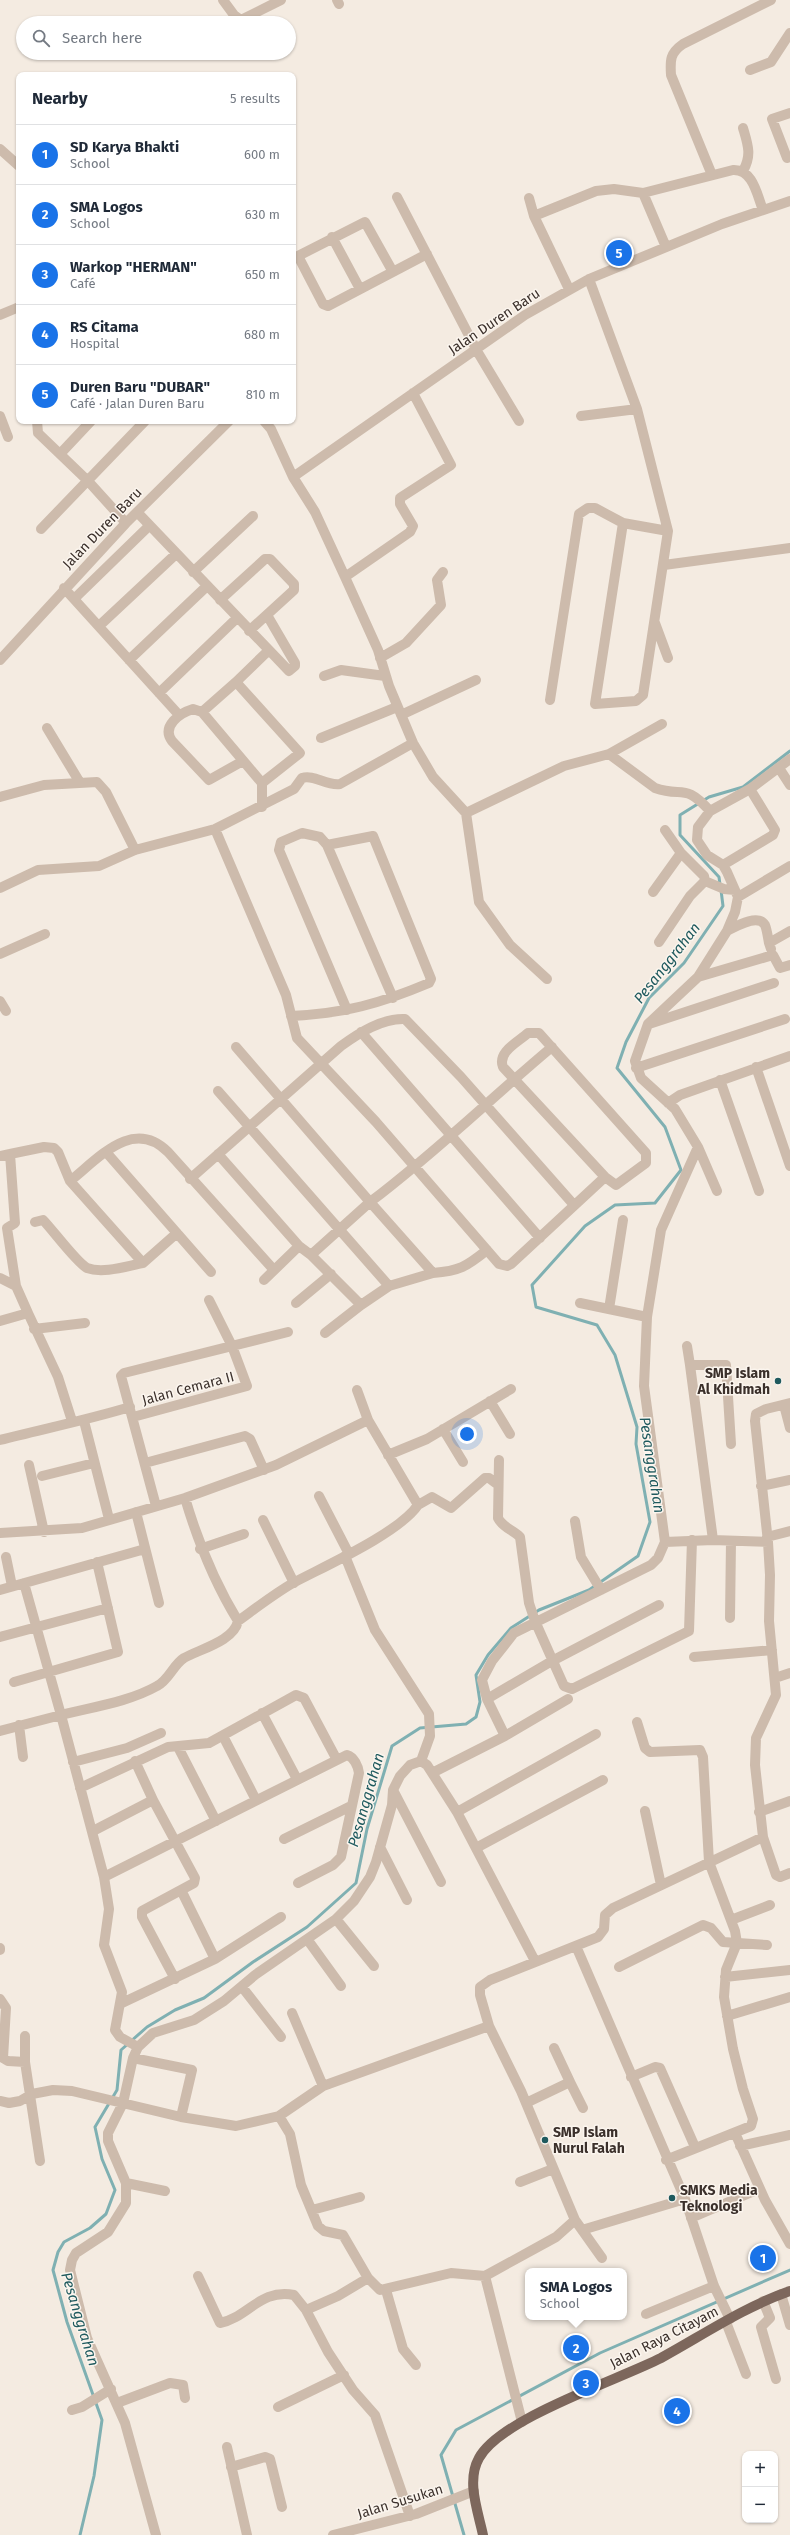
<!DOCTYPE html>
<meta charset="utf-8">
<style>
:root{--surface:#fff;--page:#f6f6f7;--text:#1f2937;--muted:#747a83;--line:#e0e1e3;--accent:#1a73e8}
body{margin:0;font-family:"Fira Sans",sans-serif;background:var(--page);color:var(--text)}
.controls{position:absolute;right:12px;bottom:12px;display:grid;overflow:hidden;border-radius:8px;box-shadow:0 1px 3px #0004}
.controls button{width:36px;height:36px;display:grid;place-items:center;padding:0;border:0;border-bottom:1px solid var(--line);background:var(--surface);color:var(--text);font:20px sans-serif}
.you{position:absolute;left:467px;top:1434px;width:14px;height:14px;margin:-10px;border:3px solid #fff;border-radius:50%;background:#1a73e8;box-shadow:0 0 0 6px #1a73e833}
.badge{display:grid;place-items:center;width:26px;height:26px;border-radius:50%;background:var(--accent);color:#fff;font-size:13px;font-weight:700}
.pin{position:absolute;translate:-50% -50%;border:2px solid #fff;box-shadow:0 1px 4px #0006}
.popup{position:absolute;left:525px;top:2268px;width:102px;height:52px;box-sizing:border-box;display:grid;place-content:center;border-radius:8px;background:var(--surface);filter:drop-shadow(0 1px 3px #0005);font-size:13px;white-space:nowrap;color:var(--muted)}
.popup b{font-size:15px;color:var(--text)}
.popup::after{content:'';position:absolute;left:50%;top:100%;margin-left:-8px;border:8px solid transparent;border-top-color:var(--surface)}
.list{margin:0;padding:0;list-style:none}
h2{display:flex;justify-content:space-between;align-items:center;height:52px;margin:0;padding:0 16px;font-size:17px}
h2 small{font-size:13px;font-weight:400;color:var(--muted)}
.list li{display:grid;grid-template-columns:26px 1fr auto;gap:12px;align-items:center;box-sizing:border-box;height:60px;padding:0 16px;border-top:1px solid var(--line)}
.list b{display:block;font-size:15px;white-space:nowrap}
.list p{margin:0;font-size:13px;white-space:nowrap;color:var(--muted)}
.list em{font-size:13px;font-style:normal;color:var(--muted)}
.icon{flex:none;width:22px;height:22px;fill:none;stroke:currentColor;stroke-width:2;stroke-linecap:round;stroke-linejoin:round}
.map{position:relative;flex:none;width:790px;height:2535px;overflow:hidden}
.search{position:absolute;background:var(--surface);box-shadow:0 1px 3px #0004;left:16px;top:16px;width:280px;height:44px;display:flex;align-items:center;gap:10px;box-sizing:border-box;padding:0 14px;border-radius:22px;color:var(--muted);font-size:15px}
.panel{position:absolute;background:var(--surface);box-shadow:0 1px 3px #0004;left:16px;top:72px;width:280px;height:352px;border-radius:8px}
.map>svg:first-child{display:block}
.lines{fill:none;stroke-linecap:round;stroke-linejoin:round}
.stream{stroke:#7fb0b2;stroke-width:3}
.minor{stroke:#cdbbac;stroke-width:10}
.major{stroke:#7d675c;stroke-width:10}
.poi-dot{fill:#1f5a5e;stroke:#fbf5ee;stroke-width:1.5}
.labels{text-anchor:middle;stroke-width:3;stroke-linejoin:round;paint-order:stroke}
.street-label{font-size:14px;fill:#3b302b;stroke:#fbf5ee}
.poi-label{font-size:14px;font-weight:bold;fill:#3b302b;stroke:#fbf5ee;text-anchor:start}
.water-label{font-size:15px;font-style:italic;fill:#1f5a5e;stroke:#fbf5ee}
</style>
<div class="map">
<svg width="790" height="2535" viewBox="0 0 790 2535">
<rect width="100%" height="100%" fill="#f4ebe1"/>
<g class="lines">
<path class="stream" d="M720,885l-1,-8 -39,-42v-20l29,-18 34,-10 47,-36
M80,2535l14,-59 8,-56 -35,-98 -14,-52 5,-18 6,-10 26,-14 16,-14 9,-24 -13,-31 -7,-32 22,-37 4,-40 26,-23 28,-17 29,-12 49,-36 54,-35 49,-44 11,-54 25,-83 28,-18 46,-4 10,-7 4,-15 -4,-27 12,-20 23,-27 28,-18 50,-20 49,-34 12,-34 -14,-78 1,-17 -22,-72 -18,-30 -61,-18 -4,-22 53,-59 30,-21 40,-2 26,-33 -16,-43 -48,-59 9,-26 23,-44 35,-35 39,-57 -2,-16
M464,2535l-23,-80 15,-25 144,-77 190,-83"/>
<path class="minor" d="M223,0l11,15 7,5 40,-20
M337,0l2,4
M750,70l21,-8 19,-29
M790,113l-18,6 15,39 3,-1
M743,128c5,17 9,27 0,43
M0,149l19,17
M712,175l-41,-100c-1,-15 -1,-22 12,-31l88,-44
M643,193l23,54
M397,197l80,154 42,70
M529,198l5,18 35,73
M534,216l62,-25 18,-2 29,4 90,-23c20,-1 24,25 30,40
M332,237l28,52
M393,272l-28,-50 -67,34 25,48 5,2 99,-52
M589,279l48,130 31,122 -25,164 -7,6 -41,3 28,-181
M0,315l19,-8
M0,416l8,21
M581,416l56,-7
M37,421l1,12 50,48 38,42
M264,421l7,8 22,48 232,-162 64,-36 133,-55 68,-23
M60,454l31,-33
M293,477l22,35 30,65 33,73 11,36 24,57 20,34 33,36 98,-47 45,-12 46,34c28,10 29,-6 55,23l-12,16 -1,13 10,15 16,10 4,7 11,25 -3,15 -8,19 -29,46 -50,47 -13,37 6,17 34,31 23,38 -37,83 -14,87 -3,69 21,156 -7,16 -7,7 -137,68 -22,28 -10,19 5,19 18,37 -73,37
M137,512l152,159 6,-5v-3l-28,-48
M41,529l104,-108
M664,565l126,-17
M193,572l60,-56
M345,577l65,-45 3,-6 -13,-22v-6l51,-33 -38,-72
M64,588l115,127
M74,599l75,-73
M220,600l45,-41h5l24,25v6l-45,41
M655,623l13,35
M99,626l77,-72
M380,658l26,-15 35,-38 -4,-25 6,-8
M0,660l126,-137 103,-102
M129,660l78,-74
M324,676l17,-6 44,6
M159,693l78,-75
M550,700l29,-186 9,-6h7l28,15 45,8
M202,712l34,-30
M401,715l75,-35
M47,728l32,53
M321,738l76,-31
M609,754l53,-30
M243,761l-34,19 -37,-39c-11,-15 8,-28 21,-32l9,3 60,71v24
M779,768l11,17
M262,783l38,-30 -64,-71 32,-31
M0,797l44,-12 53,-3 9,10 29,58
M710,811l40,-22 40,-30
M466,813l13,89 31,43 37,34
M215,829l71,166 11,43 79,84 123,142 8,2 4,-2 94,-87 11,8 30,-22v-10l-107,-120h-11c-10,9 -31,19 -25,34l102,110
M665,830l16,23 23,23 1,5
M327,845l66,153
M723,865l50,-30 2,-5 -25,-41
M705,881l19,8 11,1
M0,888l38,-18 61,-4 36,-16 80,-21 79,-40 8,-11c12,-4 24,8 38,6l73,-41
M653,892l28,-39
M738,897l52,-31
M727,931c8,-4 31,-18 38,-6 2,5 3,13 4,18
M659,942l31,-46 15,-15
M771,949l-2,-6 21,-12
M0,954l45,-20
M698,977l75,-22 7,13 10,-3
M0,1001l6,10
M291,1016c55,-3 88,-12 138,-33l2,-4 -58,-143 -46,9 -7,-8 -18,-4 -21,9 -2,8 68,160
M649,1024l125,-41
M361,1032l179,206
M236,1047l134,155c64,-48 121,-104 182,-155
M756,1067l34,99
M636,1068l149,-49
M720,1080l39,111
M218,1091l171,195 -28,19 -50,-50
M668,1103l12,-8 110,-39
M698,1147l19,44
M106,1152l105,120
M218,1154l81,92 12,9 59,-53 63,71c26,-2 33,-6 54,-23
M0,1156l10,-2
M190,1179l151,-133c18,-13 41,-28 64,-27l56,58 113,128
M70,1181c29,-23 63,-64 98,-29l106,118
M35,1222l8,-2c9,9 34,43 44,48 16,6 40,-2 56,-5
M0,1278l16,8
M264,1280l35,-34
M389,1286l44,-13
M296,1303l35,-29
M580,1303l67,14
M609,1309l14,-89
M28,1313l-12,-27 -9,-58 8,-5 -5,-69 34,-7 10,1 4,4 12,29 73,82 34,-30
M0,1321l28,-8 30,64 14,44
M34,1329l51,-6
M325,1333l36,-28
M687,1346l3,19
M490,1401l20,33
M790,1403l-24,6 -10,5 -1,7 13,121 2,33 -1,46 7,74 -20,43 -1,27 8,72 13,38 4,2 10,-4
M784,1405l6,23
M133,1417l114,-31 -15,-40 -23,-46
M84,1421l25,98
M443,1429l20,33
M0,1440c43,-11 87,-20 130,-33
M388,1455l39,-16 84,-50
M499,1460l-1,58c5,10 14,11 22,19l9,66 6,18 29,65 8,3 117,-58 3,-91
M145,1463l100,-27 5,3 14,31
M29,1465l15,67
M42,1476l52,-13
M761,1486l29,-6
M319,1496l30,58
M418,1505l14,-8 19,11 34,-30h4l8,6
M156,1506l-35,-130 3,-3 164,-41
M136,1512l23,91
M263,1520l31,63
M575,1521l6,36 20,33
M0,1533l82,-5 103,-30 91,-33 92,-45
M767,1537l23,-6
M713,1540l-23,-175h36l5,79
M665,1542l48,-2 55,2
M200,1549l44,-15
M6,1557l6,29
M24,1583l37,132c31,-8 68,-13 96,-29 12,-6 16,-21 27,-28 16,-9 50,-17 54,-37 -24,-39 -40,-79 -53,-123
M0,1590l145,-41
M730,1618l1,-77
M238,1621c18,-13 36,-27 55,-38 32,-17 106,-50 125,-78l-50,-85 -11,-30
M0,1637l108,-29
M694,1657l78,-7
M775,1678l15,-5
M14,1682l104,-30 -21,-90
M487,1699l65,-38 107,-56
M262,1713l35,66
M637,1722l8,26 5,4 50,-2 3,7 6,105 26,69 2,12 -11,27 -2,27 9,52 10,40 10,30 -2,7 -85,34
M19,1725l4,32
M0,1731l61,-16 43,162 5,32 -5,36 18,47 -7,38 5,7 18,10
M223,1736l33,64
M505,1736l63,-37
M178,1747l38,74
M135,1761l18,39 42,78 -1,5 -52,28v6l33,62
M421,1761l6,4 30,47 78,149
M73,1762l54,-14 34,-15
M80,1788l88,-41 41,-4 87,-48 8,3 33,62
M393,1790l48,92
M645,1811l16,74
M457,1812l139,-78
M759,1812l31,-11
M93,1831l60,-31
M284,1839l67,-33
M380,1847l27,53
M476,1848l127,-68
M104,1877l243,-122c7,2 11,11 12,18l-18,84 -8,8 -35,18
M336,1919l38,47
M731,1920l39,-15
M307,1939l34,47
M576,1946l109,253 29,87 16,33
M0,1948v2
M215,1959l66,-42
M619,1967l84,-42 8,3 12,14 44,3
M725,1977l65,-7
M242,1987l39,50
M0,1999l6,9 -3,50 5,3 17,1
M122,2003l93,-44 -34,-69
M727,2016l63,-19
M25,2036v26l15,99
M133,2058l59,12 -11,47
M631,2077l24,-10 5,1 35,79
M570,2082l13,26
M323,2086l166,-60
M0,2101l9,2 11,-2 12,-7 21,-4 19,1 109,26 55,9 43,-10 44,-30 -31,-73
M526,2103l44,-21 -16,-34
M279,2116l11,18 11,51 17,41 6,5 19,4 25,43 12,12 71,-17 34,3 71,-39 19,-17
M735,2133l30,67 25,44
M740,2146l50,-11
M520,2182l33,-13
M126,2183l39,8
M312,2210l48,-13
M691,2218l68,-29
M582,2230l103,-31
M602,2258l-27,-38 -54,-129 -32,-65 -9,-31v-8l10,-7 108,-43 6,-8 1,-14 8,-7 150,-71
M198,2276l22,47c27,-5 41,-35 74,-28l12,15
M485,2276l37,146
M368,2278l-30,18 -32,14 22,42 25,38 22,25 35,101
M386,2290l17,59 13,16
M781,2294l9,31
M763,2301l7,17 -9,9 15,52
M646,2314l68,-28
M726,2322l20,52
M117,2403l53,-20 13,2 2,13
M278,2407l66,-32
M72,2410l10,-3 29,-18
M227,2447l20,88
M231,2467l34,-10 5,2 12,48
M156,2535l-31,-112 -38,-85 -17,-68 2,-10 4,-7 32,-21 18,-29v-20l-18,-42v-8l15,-30 10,-45 5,-11 15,-14 41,-13 30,-19 31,-26 81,-56 18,-18 16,-24 6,-15 16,-57 1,-15 7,-14 10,-11 11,-4 9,-25 -1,-22 -54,-84 -30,-74
M333,2535l83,-21 58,-23"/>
<path class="major" d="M483,2535c-5,-24 -17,-54 -4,-77 22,-40 139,-78 182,-100 42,-23 83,-51 129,-67"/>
</g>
<g class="poi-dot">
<circle cx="778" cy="1381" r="4"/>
<circle cx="545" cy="2140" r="4"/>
<circle cx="672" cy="2198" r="4"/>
</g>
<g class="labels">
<g class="street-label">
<text transform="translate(494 321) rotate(-34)" y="5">Jalan Duren Baru</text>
<text transform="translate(102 528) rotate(-46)" y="5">Jalan Duren Baru</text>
<text transform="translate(188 1388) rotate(-15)" y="5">Jalan Cemara II</text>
<text transform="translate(664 2337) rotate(-27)" y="5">Jalan Raya Citayam</text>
<text transform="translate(400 2501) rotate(-17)" y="5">Jalan Susukan</text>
</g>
<g class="poi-label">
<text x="770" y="1378" text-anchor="end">SMP Islam<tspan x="770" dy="16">Al Khidmah</tspan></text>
<text x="553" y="2137">SMP Islam<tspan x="553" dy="16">Nurul Falah</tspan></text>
<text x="680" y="2195">SMKS Media<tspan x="680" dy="16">Teknologi</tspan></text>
</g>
<g class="water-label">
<text transform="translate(667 963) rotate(-52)" y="5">Pesanggrahan</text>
<text transform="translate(652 1465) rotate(81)" y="5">Pesanggrahan</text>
<text transform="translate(366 1800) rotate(-74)" y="5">Pesanggrahan</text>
<text transform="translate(80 2319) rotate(73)" y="5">Pesanggrahan</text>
</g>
</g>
</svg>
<div class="controls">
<button>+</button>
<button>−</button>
</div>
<div class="you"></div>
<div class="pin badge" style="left:763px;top:2258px">1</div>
<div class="pin badge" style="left:576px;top:2348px">2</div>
<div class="popup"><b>SMA Logos</b>School</div>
<div class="pin badge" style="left:586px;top:2383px">3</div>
<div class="pin badge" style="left:677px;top:2411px">4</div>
<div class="pin badge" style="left:619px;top:253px">5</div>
<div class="search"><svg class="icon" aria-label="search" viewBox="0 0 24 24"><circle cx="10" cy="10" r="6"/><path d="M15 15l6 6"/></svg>Search here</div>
<section class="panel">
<h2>Nearby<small>5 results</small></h2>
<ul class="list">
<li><span class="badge">1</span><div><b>SD Karya Bhakti</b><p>School</p></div><em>600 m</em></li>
<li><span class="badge">2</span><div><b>SMA Logos</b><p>School</p></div><em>630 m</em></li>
<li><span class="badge">3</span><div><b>Warkop &quot;HERMAN&quot;</b><p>Café</p></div><em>650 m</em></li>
<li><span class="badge">4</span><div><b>RS Citama</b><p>Hospital</p></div><em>680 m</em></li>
<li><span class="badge">5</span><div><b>Duren Baru &quot;DUBAR&quot;</b><p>Café · Jalan Duren Baru</p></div><em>810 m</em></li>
</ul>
</section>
</div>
